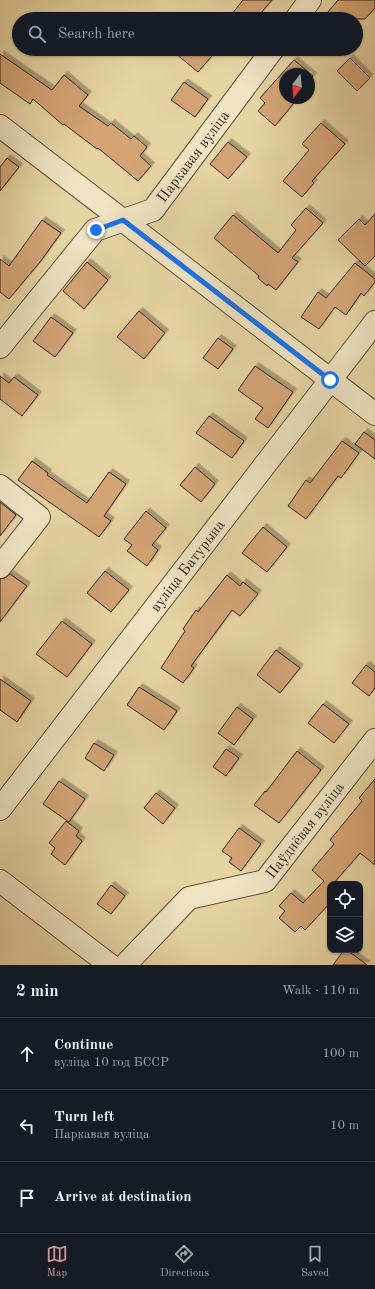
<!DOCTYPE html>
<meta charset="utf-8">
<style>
:root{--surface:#171b24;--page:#242831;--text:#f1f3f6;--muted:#9ea1a6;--line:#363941;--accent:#c59692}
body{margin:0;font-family:"Old Standard TT",serif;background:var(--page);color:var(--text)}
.controls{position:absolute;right:12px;bottom:12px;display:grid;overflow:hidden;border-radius:8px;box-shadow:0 1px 3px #0004}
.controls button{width:36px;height:36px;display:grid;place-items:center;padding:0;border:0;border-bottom:1px solid var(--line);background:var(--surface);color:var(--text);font:20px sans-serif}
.compass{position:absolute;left:279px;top:68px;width:36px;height:36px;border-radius:50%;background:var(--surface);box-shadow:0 1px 3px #0004;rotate:196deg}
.stop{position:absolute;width:12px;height:12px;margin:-9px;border:3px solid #1a73e8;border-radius:50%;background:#fff}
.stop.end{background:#1a73e8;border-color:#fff;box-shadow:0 1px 4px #0008}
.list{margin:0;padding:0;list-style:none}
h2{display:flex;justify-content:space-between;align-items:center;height:52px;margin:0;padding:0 16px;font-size:17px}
h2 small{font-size:13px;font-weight:400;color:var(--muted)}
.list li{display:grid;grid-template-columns:26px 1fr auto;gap:12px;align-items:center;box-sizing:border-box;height:72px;padding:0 16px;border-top:1px solid var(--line)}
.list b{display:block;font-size:15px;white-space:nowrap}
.list p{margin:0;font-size:13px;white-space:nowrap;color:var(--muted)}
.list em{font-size:13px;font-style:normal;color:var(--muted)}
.icon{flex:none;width:22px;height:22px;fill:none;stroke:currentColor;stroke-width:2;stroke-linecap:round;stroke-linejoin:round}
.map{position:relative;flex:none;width:375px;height:965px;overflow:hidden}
.search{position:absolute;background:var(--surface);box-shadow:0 1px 3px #0004;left:12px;right:12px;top:12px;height:44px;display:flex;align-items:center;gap:10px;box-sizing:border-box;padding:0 14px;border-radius:22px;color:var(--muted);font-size:15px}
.sheet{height:268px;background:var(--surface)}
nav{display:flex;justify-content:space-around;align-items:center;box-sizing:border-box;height:56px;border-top:1px solid var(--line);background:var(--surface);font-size:11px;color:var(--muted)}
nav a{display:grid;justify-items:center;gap:2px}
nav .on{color:var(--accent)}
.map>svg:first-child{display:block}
.building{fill:#d4a475;stroke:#30221c;filter:url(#shadow)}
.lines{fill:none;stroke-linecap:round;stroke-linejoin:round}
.minor-casing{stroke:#5e4e3e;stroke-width:24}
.minor{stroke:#efe3c3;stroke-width:22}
.route{stroke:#1a73e8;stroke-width:5}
.labels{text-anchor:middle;stroke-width:4;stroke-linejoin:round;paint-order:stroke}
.street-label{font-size:15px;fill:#30221c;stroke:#efe3c3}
</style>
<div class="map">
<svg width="375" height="965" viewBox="0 0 375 965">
<defs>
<filter id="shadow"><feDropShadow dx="3.5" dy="-3.5" stdDeviation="0" flood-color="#0004"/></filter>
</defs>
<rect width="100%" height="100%" fill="#e6d4a2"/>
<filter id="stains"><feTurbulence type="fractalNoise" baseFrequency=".005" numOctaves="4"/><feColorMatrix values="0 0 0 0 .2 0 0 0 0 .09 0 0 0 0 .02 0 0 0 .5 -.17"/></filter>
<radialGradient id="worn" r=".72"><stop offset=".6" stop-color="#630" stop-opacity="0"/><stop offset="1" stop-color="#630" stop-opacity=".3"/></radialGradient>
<path class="building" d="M243,0h29l-16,19h-28z
M338,0h37v8l-10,11h-43z
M170,49h48l-20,23z
M0,54l52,36 12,-15 24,20 -9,11 29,20 3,-3 20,16 3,-3 13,11 -7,9 11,10 -13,15 -40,-33 -1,1 -33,-25 -1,1 -30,-26 -3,5 -30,-21z
M350,58l20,20 -13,13 -20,-20z
M294,60l19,16 -4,5v-7h-24v24h13l-23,28 -17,-15 7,-8 -5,-5z
M184,82l24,17 -13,18 -24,-17z
M321,123l24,21 -33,37 2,2 -12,14 -19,-16 26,-31 -7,-6z
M228,142l19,15 -19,22 -18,-15z
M7,158l12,9 -19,24v-24z
M306,208l17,15 -31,35 6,4 -22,28 -8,-6 -1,2 -9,-8 1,-2 -45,-38 19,-23 45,38 18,-23 -5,-5z
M375,214v42l-10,10 -27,-26 21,-21 6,6z
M42,220l19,13 -21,29 -31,37 -9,-7v-33l9,7z
M87,262l21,18 -24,29 -21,-18z
M355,263l20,16v3l-11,14 -3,-3 -15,22 -11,-8 -16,22 -18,-12 17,-25 8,6z
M139,311l26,22 -21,26 -27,-22z
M51,317l22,16 -18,24 -22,-16z
M218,338l15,11 -15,20 -15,-11z
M255,366l38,26 -25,36 -13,-9 8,-11 -25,-18z
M0,376l9,7 5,-6 24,18 -16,21 -22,-17z
M209,416l35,25 -12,17 -36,-25z
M364,432l11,8v19l-20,-15z
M342,441l17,12 -18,25 -3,-2 -32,43 -18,-13 18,-26 4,3z
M32,461l16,12 -1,2 40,28 22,-31 17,12 -22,32 7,5 -12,16 -81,-57z
M195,467l20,17 -14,18 -21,-17z
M0,502l16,13 -16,21z
M146,511l20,17 -14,17 6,5 -11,16 -20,-15 5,-6 -8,-6z
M263,527l24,20 -20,25 -25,-19z
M105,571l24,19 -18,22 -24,-19z
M10,574l17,12 -27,36v-43l5,-1z
M227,575l13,11 3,-4 15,12 -18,22 -8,-6 -41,56 3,2 -11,15 -22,-15 24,-37 -2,-2 13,-19 2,2z
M62,621l30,23 -25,33 -31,-23z
M276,650l24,18 -20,25 -23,-18z
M366,665l9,7v16l-6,8 -17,-13z
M0,679l31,22 -14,21 -17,-12z
M139,687l38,24 -13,19 -37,-25z
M323,704l26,20 -15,19 -26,-20z
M237,707l16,12 -19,26 -16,-12z
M94,743l20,12 -10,16 -19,-13z
M226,749l13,9 -13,18 -13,-9z
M297,751l24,19 -42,53 -25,-18 11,-14 1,1z
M375,779v86l-15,-12 -27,31h-3v19l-25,27 -4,-4 -6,6 -16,-14 6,-7 -6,-5 12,-13 12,10 21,-22 -12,-11 22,-26 -4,-4 32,-39 -3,-3z
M59,781l26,18 -16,23 -26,-18z
M156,793l19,15 -12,16 -19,-16z
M66,821l13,10 -3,5 6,5 -17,24 -14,-11 4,-6 -6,-5z
M239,828l22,16 -20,27 -12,-9 3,-4 -10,-7z
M111,885l14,11 -14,18 -14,-10z
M344,950h3l20,15h-34z"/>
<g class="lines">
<g class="minor-casing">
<g id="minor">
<path d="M296,19l14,-19"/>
<path d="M0,126l375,288"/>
<path id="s1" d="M0,347l95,-117 58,-20 120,-161"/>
<path d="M0,486l39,31 -39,50"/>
<path id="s2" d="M0,809l375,-487"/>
<path d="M0,881l110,84"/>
<path id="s3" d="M125,965l64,-67 76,-17 110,-141"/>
</g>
</g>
<use href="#minor" class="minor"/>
</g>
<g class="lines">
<path class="route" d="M96,230l27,-10 207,160"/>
</g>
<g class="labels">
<g class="street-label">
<text dy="5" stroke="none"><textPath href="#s1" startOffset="279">Паркавая вуліца</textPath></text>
<text dy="5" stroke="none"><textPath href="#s2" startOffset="307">вуліца Батурына</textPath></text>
<text dy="5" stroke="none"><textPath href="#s3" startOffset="235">Паўднёвая вуліца</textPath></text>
</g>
</g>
<rect width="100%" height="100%" filter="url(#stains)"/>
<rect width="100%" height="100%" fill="url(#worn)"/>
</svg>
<div class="controls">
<button><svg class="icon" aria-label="locate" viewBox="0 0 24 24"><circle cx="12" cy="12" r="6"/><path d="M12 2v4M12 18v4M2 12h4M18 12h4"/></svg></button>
<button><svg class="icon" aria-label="layers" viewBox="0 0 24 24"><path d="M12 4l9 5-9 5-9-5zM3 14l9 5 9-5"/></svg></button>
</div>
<svg class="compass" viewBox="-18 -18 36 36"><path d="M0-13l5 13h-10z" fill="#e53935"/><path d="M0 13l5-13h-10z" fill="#9ea1a6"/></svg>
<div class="stop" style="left:330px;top:380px"></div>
<div class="stop end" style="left:96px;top:230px"></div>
<div class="search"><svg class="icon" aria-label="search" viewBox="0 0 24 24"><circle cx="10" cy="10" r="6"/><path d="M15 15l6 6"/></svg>Search here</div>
</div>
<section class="sheet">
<h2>2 min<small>Walk · 110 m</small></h2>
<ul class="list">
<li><svg class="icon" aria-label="ahead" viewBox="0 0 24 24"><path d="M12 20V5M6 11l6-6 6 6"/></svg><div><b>Continue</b><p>вуліца 10 год БССР</p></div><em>100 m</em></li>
<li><svg class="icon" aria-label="left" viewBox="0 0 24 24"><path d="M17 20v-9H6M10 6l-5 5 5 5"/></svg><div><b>Turn left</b><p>Паркавая вуліца</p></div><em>10 m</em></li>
<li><svg class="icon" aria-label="arrive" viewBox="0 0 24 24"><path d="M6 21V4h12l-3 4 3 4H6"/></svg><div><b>Arrive at destination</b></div></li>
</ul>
</section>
<nav>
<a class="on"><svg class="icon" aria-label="map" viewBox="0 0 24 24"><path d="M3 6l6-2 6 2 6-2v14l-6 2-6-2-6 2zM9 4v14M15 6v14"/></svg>Map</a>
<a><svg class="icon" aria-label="directions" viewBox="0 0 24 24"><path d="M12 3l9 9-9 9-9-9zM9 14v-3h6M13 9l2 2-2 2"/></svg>Directions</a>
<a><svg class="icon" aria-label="saved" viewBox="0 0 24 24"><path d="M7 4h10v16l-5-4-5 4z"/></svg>Saved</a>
</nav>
